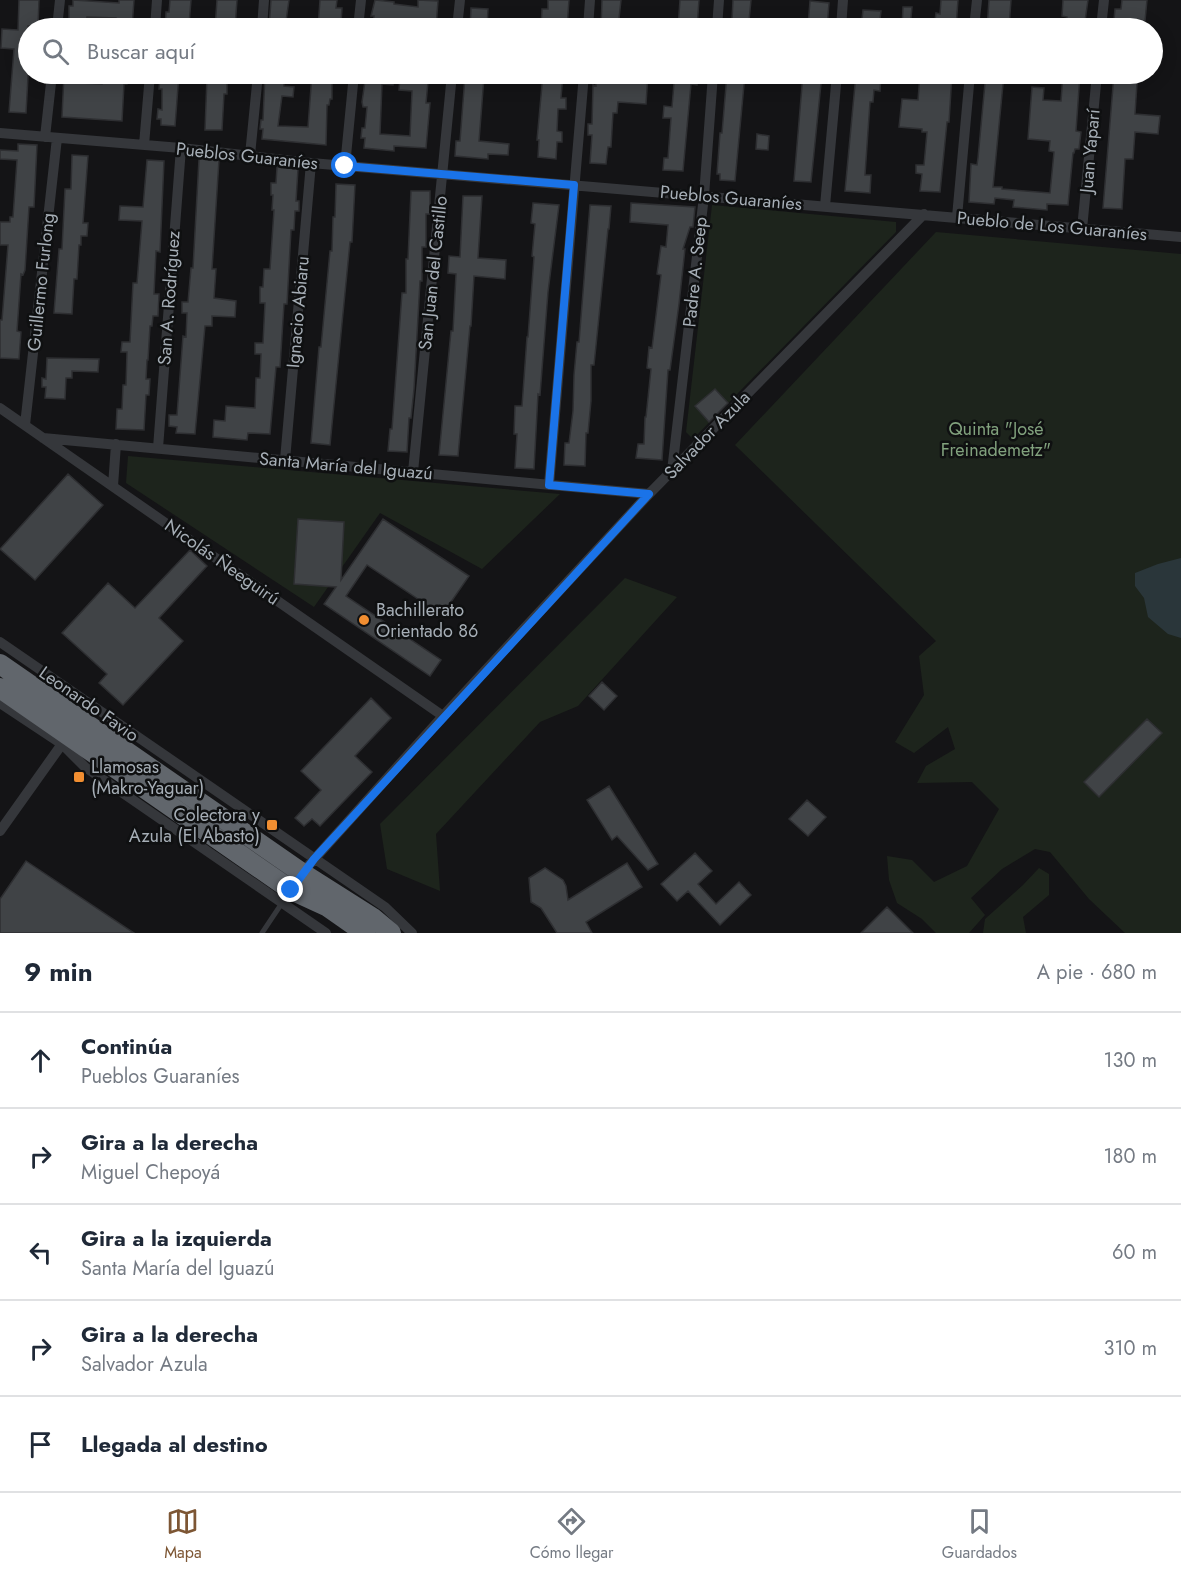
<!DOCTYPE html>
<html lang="es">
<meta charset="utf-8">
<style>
:root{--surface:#fff;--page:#f6f6f7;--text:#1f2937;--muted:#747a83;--line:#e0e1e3;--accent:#7d5634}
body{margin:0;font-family:Jost,sans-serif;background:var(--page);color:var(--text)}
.stop{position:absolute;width:18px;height:18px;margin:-14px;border:4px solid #1a73e8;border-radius:50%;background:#fff}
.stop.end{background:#1a73e8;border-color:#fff;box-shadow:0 2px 6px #0008}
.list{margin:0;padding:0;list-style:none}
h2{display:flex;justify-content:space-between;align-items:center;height:78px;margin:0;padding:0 24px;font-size:26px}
h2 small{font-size:20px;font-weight:400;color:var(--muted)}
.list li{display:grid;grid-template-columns:39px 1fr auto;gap:18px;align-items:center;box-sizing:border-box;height:96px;padding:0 24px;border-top:2px solid var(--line)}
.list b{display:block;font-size:22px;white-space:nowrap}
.list p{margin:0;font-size:20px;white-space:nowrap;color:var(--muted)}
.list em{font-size:20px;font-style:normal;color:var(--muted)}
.icon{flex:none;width:33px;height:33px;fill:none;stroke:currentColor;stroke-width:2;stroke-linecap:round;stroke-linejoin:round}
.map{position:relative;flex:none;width:1181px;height:933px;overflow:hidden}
.search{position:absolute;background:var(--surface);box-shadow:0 3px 15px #0003;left:18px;right:18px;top:18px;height:66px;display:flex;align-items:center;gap:15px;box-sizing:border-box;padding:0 21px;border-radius:33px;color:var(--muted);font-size:22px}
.sheet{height:558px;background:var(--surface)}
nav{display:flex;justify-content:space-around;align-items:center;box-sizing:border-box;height:84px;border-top:2px solid var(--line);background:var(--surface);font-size:16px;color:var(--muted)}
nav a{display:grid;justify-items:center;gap:3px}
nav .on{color:var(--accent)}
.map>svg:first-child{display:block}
.green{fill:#1d241c}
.water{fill:#2a363a}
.building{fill:#404346;stroke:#2e2f32;stroke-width:1.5}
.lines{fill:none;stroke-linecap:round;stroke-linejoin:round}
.lane{stroke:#35373b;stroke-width:5}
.street{stroke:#35373b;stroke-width:10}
.highway{stroke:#61666c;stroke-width:20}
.route{stroke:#1a73e8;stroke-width:8}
.poi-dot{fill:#f18e31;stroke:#0f1011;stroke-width:2}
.labels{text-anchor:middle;stroke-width:5;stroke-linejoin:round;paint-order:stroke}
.street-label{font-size:18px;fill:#a6aeb6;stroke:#0f1011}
.park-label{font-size:18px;fill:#81a17d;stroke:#0f1011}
.poi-label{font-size:18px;fill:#a6aeb6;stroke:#0f1011;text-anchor:start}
</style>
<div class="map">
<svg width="1181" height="933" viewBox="0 0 1181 933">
<rect width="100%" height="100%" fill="#141416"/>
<path class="green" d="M712,205l184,17v10l-203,207 -7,-7z
M936,232l245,22v679h-56l-36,-34 -39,-47 -15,-3 -33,20 -31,29 14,17 -16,18h-33l-14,-14 -25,-16 -8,-23 -2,-24 25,4 22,22 33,-16 32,-57 -27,-27 -55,1 9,-17 29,-17 -7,-22 -34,26 -19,-11 29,-47 -5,-39 17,-15 -201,-196z
M128,456l432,38 -78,75 -102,-56 -66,94 -188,-124z
M625,578l52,19 -99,109 -38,16 -104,112 4,57 -53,-22 -7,-45z
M1039,868l10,6v21l-26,22 3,16h-43l2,-14 38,-34z"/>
<path class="water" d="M1181,558v80l-13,-4 -20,-17 -4,-19 -9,-12v-13l23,-9z"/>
<path class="building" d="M19,0h20l-1,26h-10v51l-2,36 -17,-1 5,-63 -13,-1 1,-19 16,1z
M73,0l46,3v-3h15l-2,28h-16v-10l-29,-1 -1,9h-15v-6h-2v-14h4z
M170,0h21l-2,25h-5v3h-19l1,-16h3z
M217,0h20l-2,28h-20z
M271,0h18l-4,28h-16z
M320,0h17l-1,8h6l-1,15h-6v5h-17z
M375,0l19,2v2l24,3v-7l20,1 -2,27 -63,-1 1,-11h-3z
M548,0h21l-2,28h-20l-6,-1 1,-18h6z
M602,0h19l-3,28h-17z
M680,0h19l-2,28h-19z
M733,0h18l-2,21 -17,-1z
M941,0h17l-2,28h-22l2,-15 4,1z
M989,0h22l-2,28h-22z
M1063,0h25l-4,28h-18l1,-11 -5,-1z
M1122,0h25l-2,21 -6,-1 -1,8 -20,-1v-7h-4l1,-11h6z
M810,1l19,2 -2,25 -19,-2z
M903,7h9l-2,21h-8z
M471,8l17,1 -1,19h-17z
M863,10l18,1 -2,17h-18z
M64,74h17v9l21,1 1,-10h25l-1,10h-3l-2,37 -60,-4z
M164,74h15l-4,52 -14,-1v-6h-4l1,-10 4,1v-21h-3l1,-11h4z
M265,74h18l1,12 10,1 -1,10 -11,-1 -4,30 30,1 4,-53h20v25h-2l-1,6h-2l-1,40 -64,-6 1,-10h-3l1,-9h2z
M366,74h28l-1,11 -11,-1 -2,50 30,2 2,-45 -13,-1 1,-13h4l1,-3h27v9l-4,-1 -2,21h4l-4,45 -32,-2v5l-30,-3 1,-10h-4l1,-10h3l2,-21h-4l-1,-5z
M543,74h20l-2,24h5v11h-8l-1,22 5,1v10h-5l-1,17 -18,-2 1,-17h-2z
M596,74h52l-2,30 -28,-2 -1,11h-4l-2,34h-3l-2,17 -16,-1 2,-28h-4v-11h4l1,-39 3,1z
M665,74h33l-1,11 -6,-1 -8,87 -20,-1 1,-12h4l3,-40h-8l1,-12 8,1 2,-24h-10z
M727,74h18l-10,107 -15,-1v-6h-3l3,-41h2z
M803,74h19l-11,108 -17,-1z
M856,74h25l-1,17 -6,-1 -1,12h-3l-5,73h6l-1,18 -25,-2z
M920,74h32l-3,48h-2l-7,70 -20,-1 2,-17 -6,-1v-8h8l3,-33h-5v-3l-23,-2 3,-28 16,1z
M987,74h17l-11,113h9v2l48,4 4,-41 -5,-1 1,-10 -22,-2 4,-52 12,1 -1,12 18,1 2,-27h17l-4,57 5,1 -2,17h-4l-1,4h-1l-5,52 -21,-1v6l-34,-3 1,-7 -19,-2 -1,6 -25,-2 2,-38 6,1 1,-7 7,-75h2z
M1114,74h19l-1,9h5l-2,31 25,2 -2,18 -23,-2 -2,27h-8l-3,50 -19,-1z
M465,76l19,1 -5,64 30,3 -1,11 -20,-1v5l-33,-3 1,-15h4z
M207,77l20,1v16h-3l-2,36h-17z
M757,134l12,2 -1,14 -12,-1z
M18,144l19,1 -3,62h-5l-4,63 -2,5 -2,-1 -4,57 4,1 -2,27 -19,-1v-38h2l6,-75h-8v-23h10v-5h3l4,-57 -17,-1v-9l18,1z
M72,155l16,1 -5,67h5l-1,13h-6v9h-2l-2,34h-3l-2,35 -18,-1 5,-64h3l3,-60h6z
M199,159l20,1 -7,109h4l-2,29 22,3 -1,16 -23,-1v10h-7l-10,108 -19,-1 1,-6 -8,-1v-11h8l6,-79 3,1 1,-24h-5v-11h6l3,-34h2z
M147,160l17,1 -4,91 -4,-1 -2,43h5l-1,22h-5l-1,10h-2l-2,34h-1l-1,19h4l-1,16h-3l-2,35 -28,-1 1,-20h5l1,-24h3l1,-33h-6l1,-10h8l3,-59h4l5,-62 -23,-1 1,-14 23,1z
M277,167l21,2 -2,32h3v10h-4l-1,19h-3l-4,74h-3l-4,63h-4l-6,67 -22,-1 -1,7 -34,-3 1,-17 11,1 1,-15 29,2 1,-30h4l1,-24h-6v-11h8l2,-40h-5v-16h3l1,-18h6l4,-59h-2l1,-15h-2v-12h5z
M336,184l19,1 -3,57h-2l-20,203 -19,-2 8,-96h2l9,-96h2l1,-34h2z
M411,191h19v23h-4v33h-4v34h-2l-6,108 -3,29h-2l-2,34 -19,-1 2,-22h2l10,-136h4v-34h2z
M463,196h19l-4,62 28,2 -1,19 -31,-3 -3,50h-1l-12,130 -19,-1 12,-124h2l3,-57 -8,-1 1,-17 11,1z
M533,203l26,2 -11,87 -8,103 -2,-1 -4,75 -19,-1 2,-34h-3l1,-28h7l5,-69h1l6,-80 -2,-1 3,-32 -4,-1z
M631,203l64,4 -2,20h-3l-7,22h2l-6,55 -9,66h-2l-6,90 -26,-2 2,-14h6l1,-27h1l5,-48 -4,-1 2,-21 3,1 9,-73 -4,-1 4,-28 5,1 2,-22 -38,-3z
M590,205l21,1 -2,23h-1l-14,136h-3v36l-3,32h-2l-1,33 -21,-1 1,-22h4l4,-32 1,-36 3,-33h2z
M47,358l52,1 -1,13 -26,-1v7h-6l-1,21 -20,-1 1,-11h-4v-9l4,1z
M715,389l13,14 -19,19 -14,-16z
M68,474l35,31 -68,75 -35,-31z
M298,519l46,3 -3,58 42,-61 86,57 -27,39 -75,-50 -21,31 95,64 -11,16 -106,-72 12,-17 -42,-3z
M190,550l17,16 -48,52 24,23 -60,64 -24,-22 8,-9 -45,-41 46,-50 27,25z
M602,682l15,14 -13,14 -15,-14z
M371,698l20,20 -36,38 17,16 -52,54 -8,-7 -8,7 -9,-8 26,-28 -20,-19z
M1147,719l15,14 -63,64 -15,-15z
M609,786l49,78 -10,6 -31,-34 -5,4 -25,-40z
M807,800l19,17 -18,19 -19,-17z
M695,853l17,18 -14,13 18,20 23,-22 12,13 -31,30 -32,-34 -11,10 -16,-17z
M26,861l108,72h-134v-34z
M627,863l15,24 -56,35 6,11h-35l-16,-25 -10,-6 -2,-24 16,-10 18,12 3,6 2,14z
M887,907l26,26h-52z"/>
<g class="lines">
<path class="lane" d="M262,933l20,-30"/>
<path class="street" d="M57,28l3,-28
M155,28l2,-28
M262,28l2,-28
M358,28l3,-28
M457,28l3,-28
M588,28l2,-28
M717,28l2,-28
M841,28l2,-28
M974,28l3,-28
M1101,28l3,-28
M0,133l181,15 130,15 870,74
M45,137l7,-63
M144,145l6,-71
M250,155l8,-81
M345,166l9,-92
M825,206l12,-132
M957,217l13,-143
M1082,229l15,-155
M0,408l443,308
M25,425l32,-287
M43,438l606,56
M158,448l23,-300
M285,460l26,-297
M672,471l32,-275 9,-122
M413,472l39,-398
M549,485l35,-411
M113,486l3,-42
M0,642l385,265 27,26
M0,703l62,41 23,23 241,166
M0,831l62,-87
M300,875l143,-159 206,-222 275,-280
M282,903l10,-15"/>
<path class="highway" d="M0,664l302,209 71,45 18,15
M0,688l291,202 37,17 37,26"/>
</g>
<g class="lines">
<path class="route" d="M291,890l23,-31 335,-365 -100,-9 25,-300 -229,-19"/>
</g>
<g class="poi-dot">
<circle cx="364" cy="620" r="6"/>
<rect x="73" y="771" width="12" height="12" rx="3"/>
<rect x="266" y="819" width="12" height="12" rx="3"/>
</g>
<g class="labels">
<g class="street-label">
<text transform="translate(1090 151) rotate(-85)" y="6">Juan Yaparí</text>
<text transform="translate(247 156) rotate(6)" y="6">Pueblos Guaraníes</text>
<text transform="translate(731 198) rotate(5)" y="6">Pueblos Guaraníes</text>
<text transform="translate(1052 226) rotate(5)" y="6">Pueblo de Los Guaraníes</text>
<text transform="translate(695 272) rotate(-84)" y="6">Padre A. Seep</text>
<text transform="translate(433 273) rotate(-84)" y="6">San Juan del Castillo</text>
<text transform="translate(41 282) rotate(-84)" y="6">Guillermo Furlong</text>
<text transform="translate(169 298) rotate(-86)" y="6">San A. Rodríguez</text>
<text transform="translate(298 312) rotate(-85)" y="6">Ignacio Abiaru</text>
<text transform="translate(707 435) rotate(-46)" y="6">Salvador Azula</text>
<text transform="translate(346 466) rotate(5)" y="6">Santa María del Iguazú</text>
<text transform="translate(222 562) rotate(35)" y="6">Nicolás Ñeeguirú</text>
<text transform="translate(89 704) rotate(35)" y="6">Leonardo Favio</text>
</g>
<g class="park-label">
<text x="996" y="435">Quinta "José<tspan x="996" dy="21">Freinademetz"</tspan></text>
</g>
<g class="poi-label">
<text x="376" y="616">Bachillerato<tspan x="376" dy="21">Orientado 86</tspan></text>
<text x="91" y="773">Llamosas<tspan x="91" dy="21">(Makro-Yaguar)</tspan></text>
<text x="260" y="821" text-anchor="end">Colectora y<tspan x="260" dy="21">Azula (El Abasto)</tspan></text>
</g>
</g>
</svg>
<div class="stop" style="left:345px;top:166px"></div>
<div class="stop end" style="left:291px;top:890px"></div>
<div class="search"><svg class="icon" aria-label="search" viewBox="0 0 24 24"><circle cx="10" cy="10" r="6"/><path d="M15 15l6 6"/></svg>Buscar aquí</div>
</div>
<section class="sheet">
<h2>9 min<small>A pie · 680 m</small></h2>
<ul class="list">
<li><svg class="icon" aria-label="ahead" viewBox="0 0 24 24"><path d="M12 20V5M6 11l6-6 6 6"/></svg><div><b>Continúa</b><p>Pueblos Guaraníes</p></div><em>130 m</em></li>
<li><svg class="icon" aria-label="right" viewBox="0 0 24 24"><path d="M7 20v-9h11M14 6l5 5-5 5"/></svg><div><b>Gira a la derecha</b><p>Miguel Chepoyá</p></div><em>180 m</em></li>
<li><svg class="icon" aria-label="left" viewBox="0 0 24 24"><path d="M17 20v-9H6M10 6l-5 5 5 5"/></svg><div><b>Gira a la izquierda</b><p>Santa María del Iguazú</p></div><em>60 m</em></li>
<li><svg class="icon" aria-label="right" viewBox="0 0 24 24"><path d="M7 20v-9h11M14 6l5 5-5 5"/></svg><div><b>Gira a la derecha</b><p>Salvador Azula</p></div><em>310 m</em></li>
<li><svg class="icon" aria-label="arrive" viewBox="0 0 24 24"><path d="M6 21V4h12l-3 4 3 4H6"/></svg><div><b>Llegada al destino</b></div></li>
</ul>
</section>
<nav>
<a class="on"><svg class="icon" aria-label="map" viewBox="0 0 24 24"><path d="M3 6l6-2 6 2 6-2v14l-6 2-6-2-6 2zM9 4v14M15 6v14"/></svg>Mapa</a>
<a><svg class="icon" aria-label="directions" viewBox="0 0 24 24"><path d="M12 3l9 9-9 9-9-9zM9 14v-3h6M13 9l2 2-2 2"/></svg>Cómo llegar</a>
<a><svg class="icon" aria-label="saved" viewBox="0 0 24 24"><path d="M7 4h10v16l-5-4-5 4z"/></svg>Guardados</a>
</nav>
